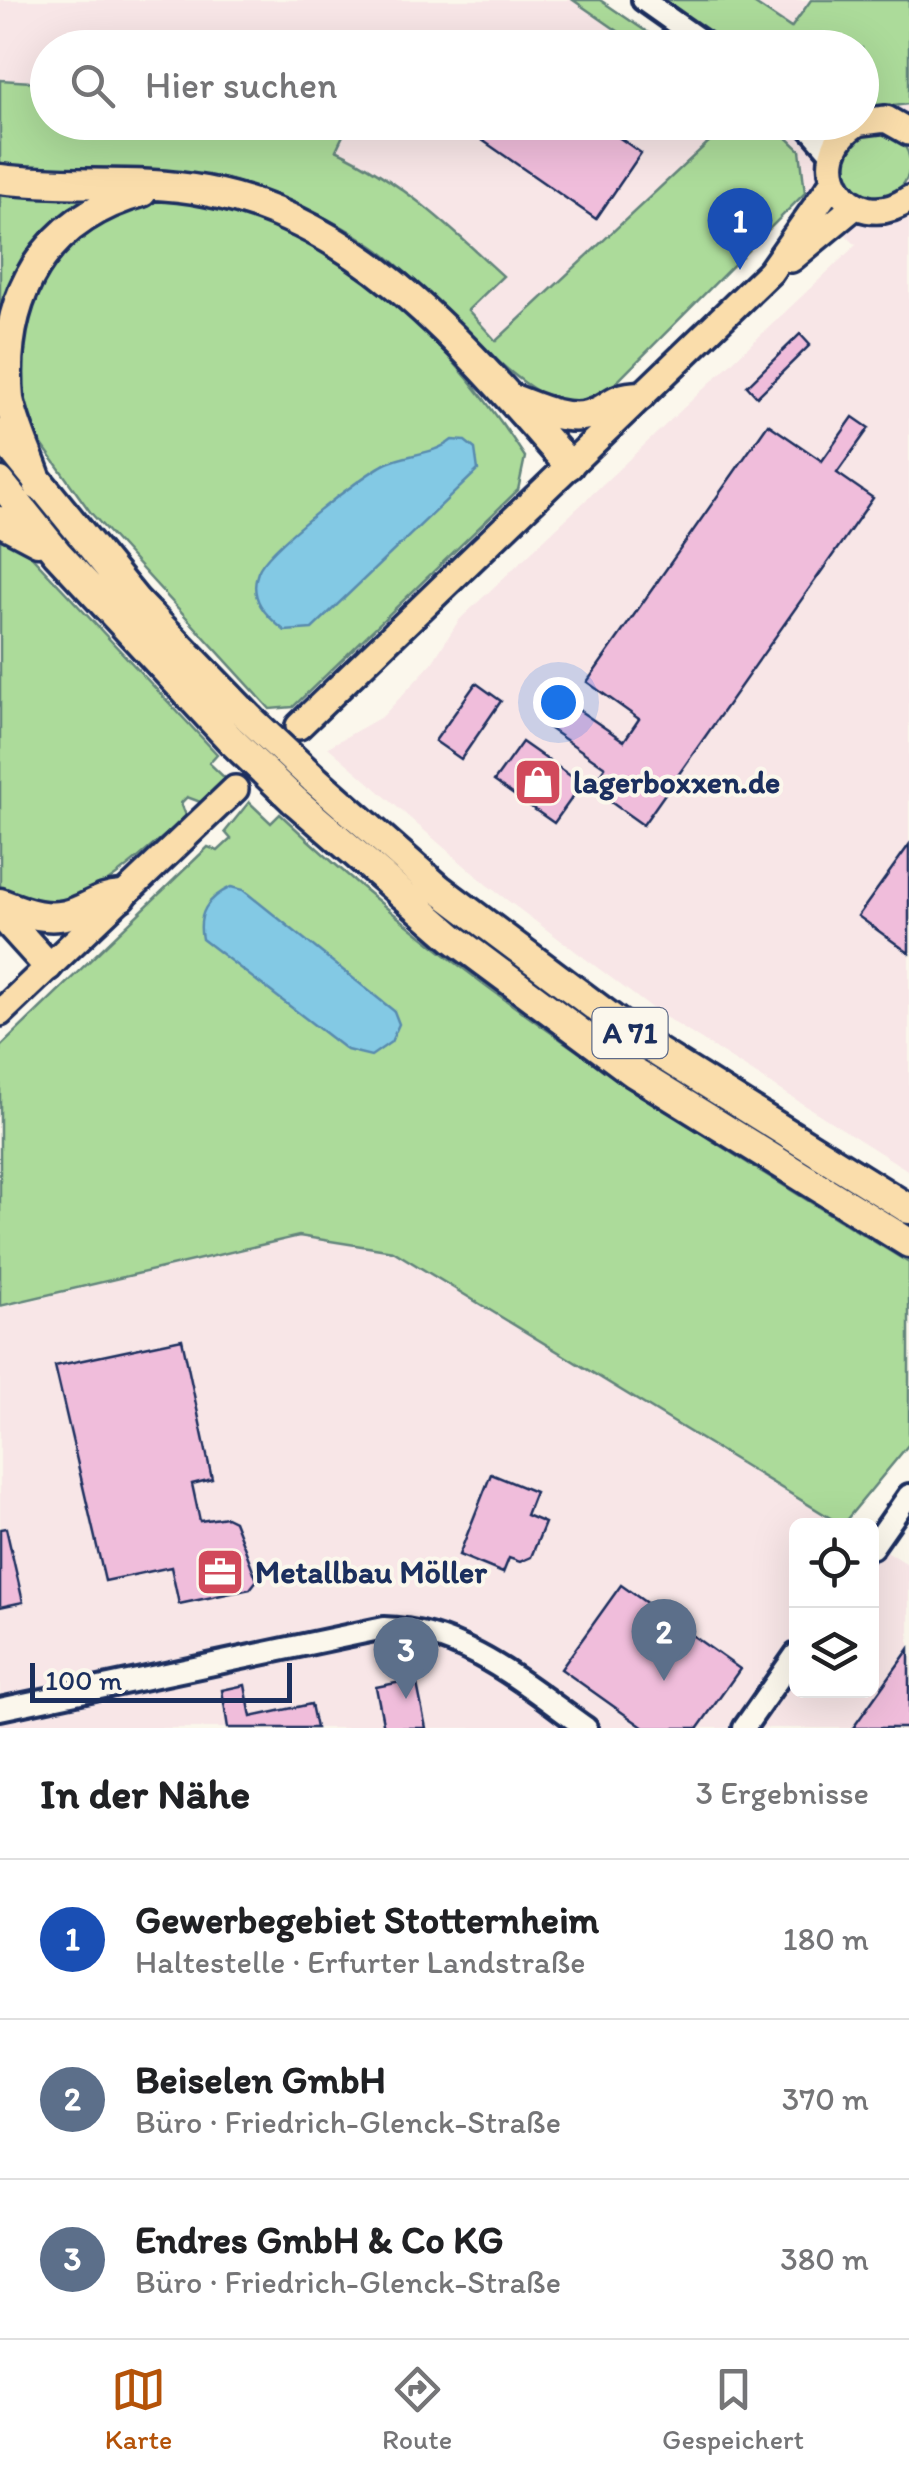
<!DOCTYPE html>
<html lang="de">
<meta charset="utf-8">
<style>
:root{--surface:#fff;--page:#f2f2f2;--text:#202124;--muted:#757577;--line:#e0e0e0;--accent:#b45309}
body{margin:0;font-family:Itim,sans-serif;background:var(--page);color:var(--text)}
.controls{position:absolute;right:30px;bottom:30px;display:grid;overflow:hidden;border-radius:15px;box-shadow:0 10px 40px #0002}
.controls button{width:90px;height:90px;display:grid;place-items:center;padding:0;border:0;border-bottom:2px solid var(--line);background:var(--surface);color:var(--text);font:50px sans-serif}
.scale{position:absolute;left:30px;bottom:25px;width:262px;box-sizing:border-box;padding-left:10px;border:5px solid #1b2f5e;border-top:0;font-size:28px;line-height:35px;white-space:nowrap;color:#1b2f5e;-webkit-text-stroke:8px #fbf7ec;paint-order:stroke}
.you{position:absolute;left:558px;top:702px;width:35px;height:35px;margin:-25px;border:8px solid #fff;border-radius:50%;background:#1a73e8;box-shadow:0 0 0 15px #1a73e833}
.badge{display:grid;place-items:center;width:65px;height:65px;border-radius:50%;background:var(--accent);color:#fff;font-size:32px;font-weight:700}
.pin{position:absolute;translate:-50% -82px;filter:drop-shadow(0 2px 5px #0008)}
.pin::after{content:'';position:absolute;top:52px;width:35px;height:30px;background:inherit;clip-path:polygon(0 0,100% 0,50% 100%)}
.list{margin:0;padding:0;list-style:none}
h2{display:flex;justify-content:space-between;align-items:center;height:130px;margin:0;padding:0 40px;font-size:42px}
h2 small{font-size:32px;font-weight:400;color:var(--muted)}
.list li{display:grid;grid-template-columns:65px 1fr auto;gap:30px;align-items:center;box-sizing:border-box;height:160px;padding:0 40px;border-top:2px solid var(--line)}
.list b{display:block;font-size:38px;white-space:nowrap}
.list p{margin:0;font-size:32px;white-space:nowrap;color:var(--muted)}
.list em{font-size:32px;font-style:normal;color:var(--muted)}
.icon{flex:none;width:55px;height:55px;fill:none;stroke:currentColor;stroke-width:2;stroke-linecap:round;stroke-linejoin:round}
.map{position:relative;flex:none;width:909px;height:1728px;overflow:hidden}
.search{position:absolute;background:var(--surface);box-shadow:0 10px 40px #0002;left:30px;right:30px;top:30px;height:110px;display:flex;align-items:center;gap:25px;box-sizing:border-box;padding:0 35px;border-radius:55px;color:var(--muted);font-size:38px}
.sheet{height:610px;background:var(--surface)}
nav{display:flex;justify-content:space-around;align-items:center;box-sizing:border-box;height:140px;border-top:2px solid var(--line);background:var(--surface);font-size:28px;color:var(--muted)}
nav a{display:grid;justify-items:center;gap:5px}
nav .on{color:var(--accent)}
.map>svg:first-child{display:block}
.built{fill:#f8e6e7}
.green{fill:#acdb9a;stroke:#64857c;stroke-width:2.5}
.water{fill:#83c9e4;stroke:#598bae;stroke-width:2.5}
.building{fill:#f0bddb;stroke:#1b2f5e;stroke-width:2.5}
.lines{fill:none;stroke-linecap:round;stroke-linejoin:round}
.minor-casing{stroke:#1b2f5e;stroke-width:28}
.major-casing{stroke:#1b2f5e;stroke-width:32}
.highway-casing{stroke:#1b2f5e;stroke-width:35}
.minor{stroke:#fbf7ec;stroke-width:20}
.major{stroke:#faddab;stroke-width:25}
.highway{stroke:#faddab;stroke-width:28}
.highway-bridge-casing{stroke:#1b2f5e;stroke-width:35;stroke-linecap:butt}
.highway-bridge{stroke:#faddab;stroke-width:28}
.labels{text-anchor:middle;stroke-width:8;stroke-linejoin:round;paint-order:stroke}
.shield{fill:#fbf7ec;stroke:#5e6b89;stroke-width:2.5}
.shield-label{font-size:30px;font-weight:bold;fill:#1b2f5e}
.poi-label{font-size:32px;font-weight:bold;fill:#1b2f5e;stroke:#fbf7ec;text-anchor:start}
</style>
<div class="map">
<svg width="909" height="1728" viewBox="0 0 909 1728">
<rect width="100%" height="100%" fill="#fbf7ec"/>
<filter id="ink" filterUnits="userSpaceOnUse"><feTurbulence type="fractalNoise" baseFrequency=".01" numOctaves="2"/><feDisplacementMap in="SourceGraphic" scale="20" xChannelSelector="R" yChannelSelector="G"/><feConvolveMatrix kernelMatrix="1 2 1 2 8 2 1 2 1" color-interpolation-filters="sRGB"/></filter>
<g filter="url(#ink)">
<path class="built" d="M0,0h588l68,47 -608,1v74h711l22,23 16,-22 65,-1v-74l-97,-1 -57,-47h201v1171l-255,-161 -167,-125 -159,-138 55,-31 49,-53 27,-43 397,-375 -55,-54 -305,151 -87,-85 -150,-79 -259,-24z
M298,1236l95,15 451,274 -48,1v164h76v-148l37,23v163h-909v-420z"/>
<path class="green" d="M573,0h27l69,47h-28z
M665,0h84l42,28 20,-28h98v104l-47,6v-62l-129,-1z
M0,80l47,3 1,39 301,1 -13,27c64,30 115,78 167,126l-35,34 28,31 233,-218 45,2 26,25 5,43 -202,203c-11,3 -26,10 -37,8 -58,-14 -138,-121 -193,-158 -121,-83 -235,-72 -373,-78z
M844 164a33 33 0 1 1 66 0a33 33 0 1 1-66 0Z
M0,189l102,3c-50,27 -82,60 -102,114z
M161,200c159,7 281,130 364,257l-7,33 -225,217 -23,2 -179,-196 -65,-91 -14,-79 40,-92 84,-49z
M0,529l22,17 195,208 -8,9 18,17 -24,23 -16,-6 -6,6 6,15c-53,37 -120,124 -187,69z
M249,802l22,21 9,-9c188,178 409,314 629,449v181l-67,81 -449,-274 -94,-15 -299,70v-259l208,-200 10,4 13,-12 -6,-7z"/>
<path class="water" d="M452,440l13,1 10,8 3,21 -166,159 -27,2c-19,-15 -37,-33 -27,-59 8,-23 104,-97 129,-109 21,-9 48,-9 65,-23z
M231,887l12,3 151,121 5,13 -8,18 -20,14 -24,-6 -145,-111c-5,-25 5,-41 29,-52z"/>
<path class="building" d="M456,122h141l44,31 -45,66z
M800,334l10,11 -53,52 -10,-11z
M853,417l16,11 -32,45 36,25 -230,327 -52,-37 14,-21 -65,-45 18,-26 66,45 15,-22 -52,-37 181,-258 54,37z
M476,683l25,18 -40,58 -26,-18z
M522,742l60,42 -28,39 -60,-42z
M909,845v108l-51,-37z
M182,1339l30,140 -20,5 8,37 26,-4 8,4 23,59 -7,9 -71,15 -8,-37 -66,14 -50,-215z
M491,1474l44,18 -9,23 19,8 -14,34 -11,5 -11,-4 -6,15 -44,-18z
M6,1528l17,74 -23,5v-78z
M621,1585l119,84 -42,59h-54l-83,-59z
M909,1649v79h-56z
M416,1679l10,49h-42l-8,-41z
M245,1685l6,32 60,-13 5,24h-88l-6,-38z"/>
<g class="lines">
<g class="minor-casing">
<path id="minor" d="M643,0l68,48
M804,122l28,32
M872,1548l37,-53
M0,1709l384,-81c79,2 140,56 202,100
M744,1728l52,-74"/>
</g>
<g class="major-casing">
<path id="major" d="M859,122c-61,37 -9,118 50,77
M862,122l24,-3 23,13
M791,259l64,-53
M299,726l471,-454 64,-91
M0,1013l235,-224"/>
</g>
<g class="highway-casing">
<path id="highway" d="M0,179c68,9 137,-1 205,12 158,29 263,160 364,274
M516,400c21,8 49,21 72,15 24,-6 21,-18 52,-19
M0,434l136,167 114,118
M0,482l57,71 174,187
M39,486c-9,-28 -24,-58 -30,-87 -9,-104 36,-180 133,-207
M0,521l38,20
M314,779l125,110 212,159 258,161
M294,800l159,138 180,134 276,171
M0,903c25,10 51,20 78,8 17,-7 24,-14 44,-15
M0,913l48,53"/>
</g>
<use href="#minor" class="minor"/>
<use href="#major" class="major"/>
<use href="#highway" class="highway"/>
<g class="highway-bridge-casing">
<path id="highway-bridge" d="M250,719l64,60
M231,740l63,60"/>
</g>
<use href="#highway-bridge" class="highway-bridge"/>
</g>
</g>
<defs>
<g id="shop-square" transform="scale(2.5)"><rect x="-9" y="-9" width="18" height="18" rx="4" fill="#d1495b" stroke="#fbf7ec"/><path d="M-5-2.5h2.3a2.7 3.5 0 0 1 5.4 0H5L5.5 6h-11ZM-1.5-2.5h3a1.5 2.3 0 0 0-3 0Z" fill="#fff"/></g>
<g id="office-square" transform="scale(2.5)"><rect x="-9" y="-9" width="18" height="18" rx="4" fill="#d1495b" stroke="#fbf7ec"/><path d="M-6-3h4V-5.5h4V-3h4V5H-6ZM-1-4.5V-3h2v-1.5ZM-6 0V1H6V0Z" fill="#fff"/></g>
</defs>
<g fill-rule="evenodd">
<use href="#shop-square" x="538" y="782"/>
<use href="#office-square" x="220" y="1572"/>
</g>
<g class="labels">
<rect class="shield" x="592.5" y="1008" width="75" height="50" rx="8"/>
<g class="shield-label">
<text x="630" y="1043">A 71</text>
</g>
<g class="poi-label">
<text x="573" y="793">lagerboxxen.de</text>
<text x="255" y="1583">Metallbau Möller</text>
</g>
</g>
</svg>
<div class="controls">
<button><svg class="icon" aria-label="locate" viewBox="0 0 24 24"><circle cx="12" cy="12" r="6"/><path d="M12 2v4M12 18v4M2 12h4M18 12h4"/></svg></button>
<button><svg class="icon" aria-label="layers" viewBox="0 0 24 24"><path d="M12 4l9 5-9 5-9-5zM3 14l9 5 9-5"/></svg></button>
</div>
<div class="scale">100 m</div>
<div class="you"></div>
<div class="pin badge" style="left:740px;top:270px;background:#1a4fb4">1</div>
<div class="pin badge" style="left:664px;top:1681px;background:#5c6f8a">2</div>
<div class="pin badge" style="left:406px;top:1699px;background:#5c6f8a">3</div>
<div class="search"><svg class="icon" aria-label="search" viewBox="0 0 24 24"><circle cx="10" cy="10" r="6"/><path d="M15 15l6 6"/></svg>Hier suchen</div>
</div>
<section class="sheet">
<h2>In der Nähe<small>3 Ergebnisse</small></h2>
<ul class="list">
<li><span class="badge" style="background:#1a4fb4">1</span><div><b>Gewerbegebiet Stotternheim</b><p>Haltestelle · Erfurter Landstraße</p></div><em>180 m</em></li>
<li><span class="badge" style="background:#5c6f8a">2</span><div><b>Beiselen GmbH</b><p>Büro · Friedrich-Glenck-Straße</p></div><em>370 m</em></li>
<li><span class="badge" style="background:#5c6f8a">3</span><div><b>Endres GmbH &amp; Co KG</b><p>Büro · Friedrich-Glenck-Straße</p></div><em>380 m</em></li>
</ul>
</section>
<nav>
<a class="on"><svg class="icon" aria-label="map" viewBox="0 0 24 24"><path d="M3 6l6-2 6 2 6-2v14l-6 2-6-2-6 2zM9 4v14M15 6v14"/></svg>Karte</a>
<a><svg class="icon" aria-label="directions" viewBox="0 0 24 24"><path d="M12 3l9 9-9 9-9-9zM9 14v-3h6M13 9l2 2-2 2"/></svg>Route</a>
<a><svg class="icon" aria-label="saved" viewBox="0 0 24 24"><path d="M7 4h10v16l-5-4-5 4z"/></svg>Gespeichert</a>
</nav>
